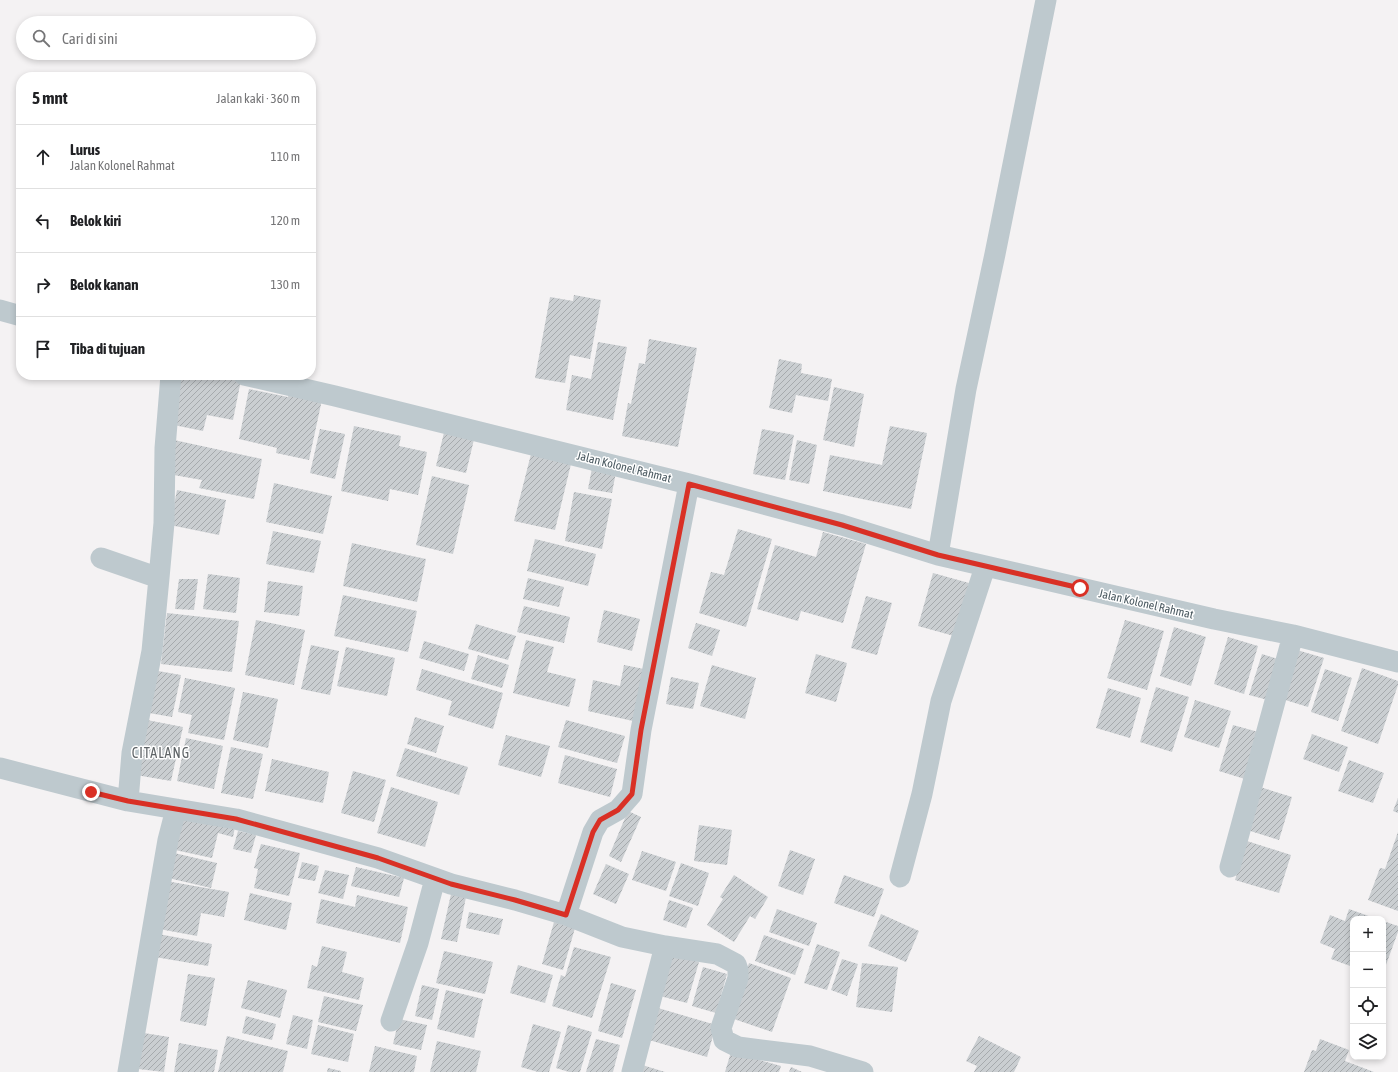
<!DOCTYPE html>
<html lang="id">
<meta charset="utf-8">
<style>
:root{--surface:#fff;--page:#f6f6f6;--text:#202124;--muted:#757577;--line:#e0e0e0}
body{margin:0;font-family:"Asap Condensed",sans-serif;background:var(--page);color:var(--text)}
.controls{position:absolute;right:12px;bottom:12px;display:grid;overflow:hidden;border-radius:8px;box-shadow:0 2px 6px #0003}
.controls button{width:36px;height:36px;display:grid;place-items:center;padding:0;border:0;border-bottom:1px solid var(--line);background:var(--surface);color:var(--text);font:20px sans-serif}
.stop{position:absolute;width:12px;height:12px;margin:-9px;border:3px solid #d93025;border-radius:50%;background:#fff}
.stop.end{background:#d93025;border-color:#fff;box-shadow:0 1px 4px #0008}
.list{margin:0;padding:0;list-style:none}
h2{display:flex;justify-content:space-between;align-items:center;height:52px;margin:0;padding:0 16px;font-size:17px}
h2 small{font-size:13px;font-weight:400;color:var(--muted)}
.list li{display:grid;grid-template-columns:26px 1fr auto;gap:12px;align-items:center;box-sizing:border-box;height:64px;padding:0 16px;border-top:1px solid var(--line)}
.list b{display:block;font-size:15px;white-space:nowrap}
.list p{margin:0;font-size:13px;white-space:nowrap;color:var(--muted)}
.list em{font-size:13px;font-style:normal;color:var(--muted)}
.icon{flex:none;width:22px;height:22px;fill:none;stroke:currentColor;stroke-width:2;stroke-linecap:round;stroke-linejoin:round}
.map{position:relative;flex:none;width:1398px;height:1072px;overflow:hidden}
.search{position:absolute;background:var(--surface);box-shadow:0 2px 6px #0003;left:16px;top:16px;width:300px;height:44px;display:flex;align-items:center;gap:10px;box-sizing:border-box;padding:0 14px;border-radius:22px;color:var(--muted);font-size:15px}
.panel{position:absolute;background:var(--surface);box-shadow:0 2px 6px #0003;left:16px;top:72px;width:300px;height:308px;border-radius:16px}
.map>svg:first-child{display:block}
.building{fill:url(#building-hatch)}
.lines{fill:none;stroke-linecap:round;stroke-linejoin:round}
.street{stroke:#bec9ce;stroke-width:21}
.route{stroke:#d93025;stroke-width:5}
.labels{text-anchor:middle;stroke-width:3;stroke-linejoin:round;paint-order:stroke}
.street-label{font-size:12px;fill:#4a5960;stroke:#fff}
.quarter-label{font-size:14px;letter-spacing:1px;fill:#5f6467;stroke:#fff}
</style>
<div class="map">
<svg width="1398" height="1072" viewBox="0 0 1398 1072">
<defs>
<pattern id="building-hatch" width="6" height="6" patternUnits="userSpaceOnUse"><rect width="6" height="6" fill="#caced1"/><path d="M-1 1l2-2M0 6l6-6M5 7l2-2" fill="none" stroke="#a6aaad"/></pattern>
</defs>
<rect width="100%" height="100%" fill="#f4f2f3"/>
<path class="building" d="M574,295l27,5 -11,59 -20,-4 -5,28 -30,-5 15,-81 23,4z
M649,339l48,9 -19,99 -56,-11 6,-33 3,1 8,-41 6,1z
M598,342l29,5 -14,73 -47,-10 6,-35 19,4z
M779,359l23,5 -1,9 31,6 -4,22 -32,-6 -4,18 -23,-5z
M180,375h27l8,2v-2h4l22,5 -8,40 -26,-5 -4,16 -34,-7z
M834,387l30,7 -10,53 -31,-7z
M249,389l39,8 2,-8 33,6 -14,65 -33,-7 1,-5 -38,-9z
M446,424l30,7 -10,42 -30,-7z
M354,426l47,10 -2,10 28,6 -9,43 -28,-6 -2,12 -47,-10z
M890,426l37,7 -16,76 -88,-18 7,-36 52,10z
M320,429l25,5 -10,45 -25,-6z
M762,429l32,6 -9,45 -32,-6z
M174,440l88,19 -8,40 -55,-11 3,-8 -34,-6z
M797,440l20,5 -8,39 -20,-4z
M531,454l40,10 -16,66 -41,-9z
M592,468l24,4 -4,21 -24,-4z
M432,476l37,9 -16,69 -37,-9z
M274,483l58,13 -9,38 -57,-12z
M177,490l49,10 -7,35 -49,-10z
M574,492l38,7 -10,50 -37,-8z
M738,529l34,10 -26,88 -47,-14 12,-41 13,3z
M273,531l48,10 -7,32 -48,-9z
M823,532l43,12 -23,79 -42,-12 -3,10 -41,-12 18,-64 41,12z
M535,539l61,15 -8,32 -61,-15z
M352,543l74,16 -9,43 -74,-16z
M933,573l36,10 -15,53 -36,-10z
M208,574l32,4 -4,35 -33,-4z
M528,578l36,9 -5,20 -36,-8z
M179,579h19l-4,31 -19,-1z
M268,581l35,5 -4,30 -35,-4z
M343,595l74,16 -9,41 -74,-16z
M866,596l26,7 -15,52 -26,-7z
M524,606l46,11 -6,26 -47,-11z
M604,610l36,9 -8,32 -35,-9z
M167,613l72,8 -7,51 -71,-8z
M256,620l49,10 -11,55 -49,-10z
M1125,620l39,11 -17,59 -40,-12z
M696,623l24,7 -8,26 -24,-8z
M476,624l40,12 -8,24 -40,-11z
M1174,627l32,10 -15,49 -31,-10z
M1228,637l30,9 -14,48 -30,-10z
M526,640l28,7 -7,25 29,7 -7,28 -56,-14z
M424,641l45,13 -5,17 -45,-13z
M311,645l28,6 -9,44 -29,-6z
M346,647l49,11 -8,38 -50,-10z
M1297,650l27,8 -16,49 -26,-8z
M816,654l31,9 -11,39 -31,-9z
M1262,654l19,6 -13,40 -19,-5z
M478,655l31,10 -7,23 -31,-9z
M624,665l20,4 -11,52 -45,-10 5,-31 27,6z
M712,665l44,13 -11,41 -45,-13z
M1362,668l36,13v4l-20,59 -37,-13z
M422,669l81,24 -10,36 -45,-14 4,-14 -36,-11z
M1325,669l27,9 -14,43 -27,-9z
M158,671l23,4 -9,42 -23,-4z
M671,677l28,6 -6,26 -27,-5z
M185,678l50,10 -11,52 -36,-7 4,-18 -14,-3z
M1156,687l33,10 -17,55 -32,-10z
M1108,688l33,10 -11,40 -34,-10z
M243,692l35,7 -10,49 -35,-8z
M1195,700l36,11 -12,37 -35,-11z
M415,717l29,9 -8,27 -29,-9z
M147,720l36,7 -12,54 -35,-6z
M566,720l59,16 -8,27 -59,-16z
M1233,725l29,8 -14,47 -29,-9z
M1312,734l36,13 -9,25 -36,-13z
M506,735l44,11 -9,31 -43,-12z
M186,738l37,8 -9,43 -37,-8z
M231,747l32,7 -10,45 -32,-6z
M405,748l63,19 -9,28 -63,-19z
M565,755l52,14 -7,28 -52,-14z
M272,759l57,13 -6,31 -58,-12z
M1349,760l35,13 -11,30 -35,-12z
M353,771l33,9 -12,42 -33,-9z
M391,787l47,15 -13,45 -48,-14z
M1260,787l32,10 -13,43 -32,-10z
M1398,798v15l-5,-2z
M628,811l13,6 -20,45 -12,-6z
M183,815l52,12 -2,10 -15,-4 -6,25 -37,-8z
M699,825l33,5 -5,35 -33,-4z
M238,831l18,4 -5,18 -18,-4z
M1398,832v79l-30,-11 12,-32 5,1z
M1247,841l44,14 -12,38 -44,-13z
M261,844l39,9 -11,43 -35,-8 4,-19 -4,-1z
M790,850l25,9 -12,36 -25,-9z
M642,851l34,11 -10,29 -34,-11z
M170,852l47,11 -6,25 -47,-11z
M302,862l17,4 -4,15 -17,-3z
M681,863l28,10 -11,33 -29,-10z
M606,864l23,10 -13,30 -23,-10z
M356,867l48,11 -5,19 -48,-11z
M325,870l24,5 -6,24 -25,-6z
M734,875l34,22 -13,22 -5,-3 -16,26 -27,-17 16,-26 -3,-2z
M844,875l40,14 -10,28 -40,-14z
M166,881l63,11 -5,25 -23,-4 -4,23 -38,-7z
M250,893l42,10 -6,27 -42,-10z
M451,894l15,3 -9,45 -16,-3z
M357,895l51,12 -8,36 -84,-20 5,-24 34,8z
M669,900l24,8 -7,20 -23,-8z
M777,909l40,14 -8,23 -40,-14z
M1349,909l28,10h-24v48l-22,-8 4,-10 -15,-6 10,-28 15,6z
M469,912l34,7 -4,16 -33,-7z
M881,914l38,17 -13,31 -38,-16z
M1383,921l15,5v6l-15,41z
M554,922l21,6 -12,42 -21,-6z
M153,933l59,11 -4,22 -59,-10z
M764,935l40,14 -9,26 -40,-14z
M817,944l23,8 -13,38 -23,-7z
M322,946l25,6 -5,20 22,6 -5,22 -52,-12 5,-23 5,2z
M574,947l37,10 -19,61 -40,-12 9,-31 4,2z
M444,951l49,11 -8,32 -49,-11z
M672,954l27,8 -12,41 -27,-7z
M842,959l16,5 -11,32 -16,-6z
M749,963l42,15 -19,54 -41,-14z
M862,963l36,4 -6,45 -36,-5z
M518,965l35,10 -8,28 -35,-10z
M703,967l24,7 -11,39 -24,-7z
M188,974l27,4 -9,48 -26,-5z
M248,980l39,10 -7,28 -39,-10z
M611,983l25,7 -14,48 -24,-7z
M422,985l17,4 -7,31 -17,-4z
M446,990l37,9 -9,39 -37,-9z
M324,996l39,9 -7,26 -38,-9z
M658,1008l58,17 -9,32 -58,-17z
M293,1015l20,5 -6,29 -21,-5z
M246,1016l30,8 -4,16 -30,-7z
M399,1019l28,6 -6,25 -28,-6z
M533,1024l28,8 -12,40h-11l-17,-5z
M318,1025l36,9 -6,28 -37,-8z
M568,1025l24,7 -12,40h-11l-13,-4z
M144,1033l25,4 -5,35 -26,-3z
M227,1036l61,15 -5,21h-65z
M979,1036l42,21 -7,15h-40l3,-6 -11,-5z
M596,1039l24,6 -7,27h-27z
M1320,1039l29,11 -4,11 29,11h-70l8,-22 4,1z
M437,1041l44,10 -5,21h-46z
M179,1043l39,7 -4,22h-40z
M375,1046l42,10 -3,16h-45z
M731,1052l50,14 -2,6h-54z
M639,1064l26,8h-29z
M791,1067l11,5h-13z
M328,1068l13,3v1h-14z"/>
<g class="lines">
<path class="street" d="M0,310l21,6
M244,375l91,21 354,88 153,41 96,30 276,64 79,16 105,27
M938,555l28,-166 29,-135 51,-254
M101,558l58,20
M0,768l128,33 108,18 142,39 73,26 64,16 51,15 56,22 43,9 52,8 19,10 2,6v8l-17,50 3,12 14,7 72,9 53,16
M128,801l4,-48 20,-102 7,-73 5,-55 1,-75 6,-73
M1230,867l63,-232
M900,877l22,-83 19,-93 44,-134
M566,915l27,-83 7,-12 18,-10 14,-16 9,-64 48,-246
M391,1021l27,-78 17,-64
M128,1072l27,-157 13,-75 8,-31
M632,1072l33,-126"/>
</g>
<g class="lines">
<path class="route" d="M91,792l37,9 108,18 142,39 73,26 64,16 51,15 27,-83 7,-12 18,-10 14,-16 9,-64 48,-246 153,41 96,30 142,33"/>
</g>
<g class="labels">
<g class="street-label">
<text transform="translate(624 467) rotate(14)" y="4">Jalan Kolonel Rahmat</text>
<text transform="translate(1146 604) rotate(13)" y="4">Jalan Kolonel Rahmat</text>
</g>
<g class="quarter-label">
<text x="161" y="758">CITALANG</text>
</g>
</g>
</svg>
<div class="controls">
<button>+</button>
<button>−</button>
<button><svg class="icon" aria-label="locate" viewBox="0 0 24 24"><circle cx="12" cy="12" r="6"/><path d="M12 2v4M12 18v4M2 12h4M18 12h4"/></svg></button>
<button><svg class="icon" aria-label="layers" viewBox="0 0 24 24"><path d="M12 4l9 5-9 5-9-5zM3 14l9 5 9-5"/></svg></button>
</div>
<div class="stop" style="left:1080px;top:588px"></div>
<div class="stop end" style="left:91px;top:792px"></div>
<div class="search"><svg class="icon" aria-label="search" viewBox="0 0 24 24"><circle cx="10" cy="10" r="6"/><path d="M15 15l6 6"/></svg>Cari di sini</div>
<section class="panel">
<h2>5 mnt<small>Jalan kaki · 360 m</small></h2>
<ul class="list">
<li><svg class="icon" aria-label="ahead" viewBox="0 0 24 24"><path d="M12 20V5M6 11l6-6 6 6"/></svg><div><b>Lurus</b><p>Jalan Kolonel Rahmat</p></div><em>110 m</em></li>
<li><svg class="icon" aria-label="left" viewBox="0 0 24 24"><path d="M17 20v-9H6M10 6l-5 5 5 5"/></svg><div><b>Belok kiri</b></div><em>120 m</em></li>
<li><svg class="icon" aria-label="right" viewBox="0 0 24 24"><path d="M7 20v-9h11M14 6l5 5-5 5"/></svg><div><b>Belok kanan</b></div><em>130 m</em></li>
<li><svg class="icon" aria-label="arrive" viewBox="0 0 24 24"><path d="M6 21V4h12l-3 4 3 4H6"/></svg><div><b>Tiba di tujuan</b></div></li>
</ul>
</section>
</div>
